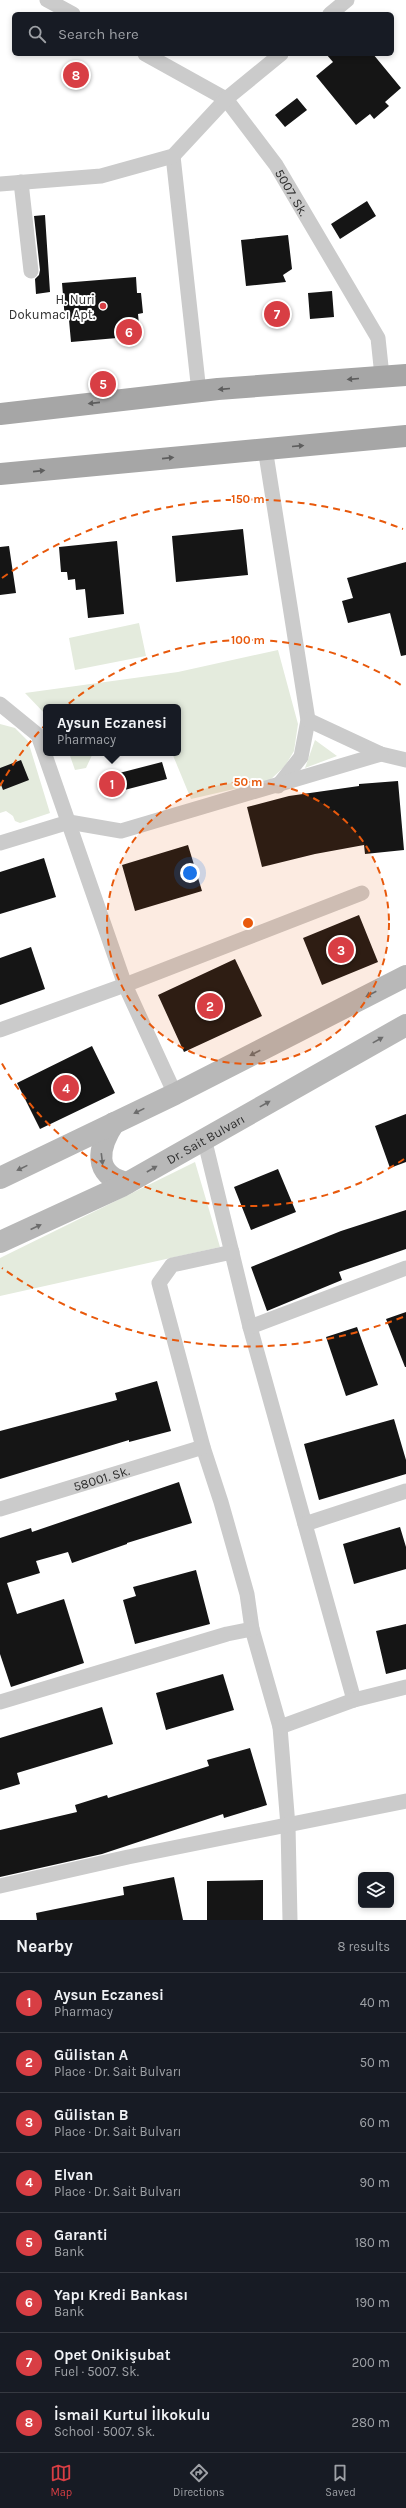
<!DOCTYPE html>
<meta charset="utf-8">
<style>
:root{--surface:#171b24;--page:#20242c;--text:#f1f3f6;--muted:#9ea1a6;--line:#363941;--accent:#d83e44}
body{margin:0;font-family:Karla,sans-serif;background:var(--page);color:var(--text)}
.controls{position:absolute;right:12px;bottom:12px;display:grid;overflow:hidden;border-radius:6px;box-shadow:0 2px 6px #0003}
.controls button{width:36px;height:36px;display:grid;place-items:center;padding:0;border:0;border-bottom:1px solid var(--line);background:var(--surface);color:var(--text);font:20px sans-serif}
.you{position:absolute;left:190px;top:873px;width:14px;height:14px;margin:-10px;border:3px solid #fff;border-radius:50%;background:#1a73e8;box-shadow:0 0 0 6px #1a73e833}
.badge{display:grid;place-items:center;width:26px;height:26px;border-radius:50%;background:var(--accent);color:#fff;font-size:13px;font-weight:700}
.pin{position:absolute;translate:-50% -50%;border:2px solid #fff;box-shadow:0 1px 4px #0006}
.popup{position:absolute;left:43px;top:704px;width:138px;height:52px;box-sizing:border-box;display:grid;place-content:center;border-radius:6px;background:var(--surface);filter:drop-shadow(0 1px 3px #0005);font-size:13px;white-space:nowrap;color:var(--muted)}
.popup b{font-size:15px;color:var(--text)}
.popup::after{content:'';position:absolute;left:50%;top:100%;margin-left:-8px;border:8px solid transparent;border-top-color:var(--surface)}
.list{margin:0;padding:0;list-style:none}
h2{display:flex;justify-content:space-between;align-items:center;height:52px;margin:0;padding:0 16px;font-size:17px}
h2 small{font-size:13px;font-weight:400;color:var(--muted)}
.list li{display:grid;grid-template-columns:26px 1fr auto;gap:12px;align-items:center;box-sizing:border-box;height:60px;padding:0 16px;border-top:1px solid var(--line)}
.list b{display:block;font-size:15px;white-space:nowrap}
.list p{margin:0;font-size:13px;white-space:nowrap;color:var(--muted)}
.list em{font-size:13px;font-style:normal;color:var(--muted)}
.icon{flex:none;width:22px;height:22px;fill:none;stroke:currentColor;stroke-width:2;stroke-linecap:round;stroke-linejoin:round}
.map{position:relative;flex:none;width:406px;height:1920px;overflow:hidden}
.search{position:absolute;background:var(--surface);box-shadow:0 2px 6px #0003;left:12px;right:12px;top:12px;height:44px;display:flex;align-items:center;gap:10px;box-sizing:border-box;padding:0 14px;border-radius:6px;color:var(--muted);font-size:15px}
.sheet{height:532px;background:var(--surface)}
nav{display:flex;justify-content:space-around;align-items:center;box-sizing:border-box;height:56px;border-top:1px solid var(--line);background:var(--surface);font-size:11px;color:var(--muted)}
nav a{display:grid;justify-items:center;gap:2px}
nav .on{color:var(--accent)}
.map>svg:first-child{display:block}
.green{fill:#e4ebdd}
.building{fill:#151515}
.lines{fill:none;stroke-linecap:round;stroke-linejoin:round}
.minor{stroke:#cbcbcb;stroke-width:15}
.secondary{stroke:#b8b8b8;stroke-width:22}
.primary{stroke:#a6a6a6;stroke-width:22}
.oneway{fill:#5e5e5e}
.oneway2{fill:#6c6c6c}
.ring{fill:none;stroke:#e8590c;stroke-width:2;stroke-dasharray:7 5}
.poi-dot{fill:#d83e44;stroke:#fff;stroke-width:1.5}
.labels{text-anchor:middle;stroke-width:4;stroke-linejoin:round;paint-order:stroke}
.street-label{font-size:13px;fill:#2e2e2e;stroke:#fff}
.poi-label{font-size:13px;fill:#2e2e2e;stroke:#fff;text-anchor:end}
.centre{fill:#e8590c;stroke:#fff;stroke-width:2}
.ring-label{font-size:12px;text-anchor:middle;font-weight:bold;fill:#e8590c;stroke:#fff;stroke-width:4;stroke-linejoin:round;paint-order:stroke}
</style>
<div class="map">
<svg width="406" height="1920" viewBox="0 0 406 1920">
<rect width="100%" height="100%" fill="#fff"/>
<path class="green" d="M139,623l7,33 -71,14 -6,-32z
M278,650l20,74 -4,27 -9,15 -16,15 -78,18 -19,-46h6v-46h-132v8l-21,-22 153,-21z
M0,724l15,4 13,13 22,72 -30,10 -5,-2 -2,-5 -7,-5 -6,2z
M315,740l22,16 -32,12z
M69,753h24l-7,15 -11,2z
M195,1162l25,85 -220,49v-38z"/>
<path class="building" d="M326,54h47l28,34 -16,14 4,4 -15,13 -4,-5 -14,11 -40,-49 17,-14z
M297,98l10,12 -22,17 -10,-12z
M367,201l9,15 -36,23 -9,-15z
M45,215l5,77 -14,2 -1,-15 4,-4 1,-5 -6,-54z
M288,235l4,34 -9,6 3,7 -40,4 -5,-46z
M136,277l1,16h4l2,20 -5,1 2,22 -69,6 -2,-22h-4l-3,-37z
M332,291l2,26 -24,2 -2,-26z
M243,529l5,46 -72,7 -4,-46z
M117,541l7,73 -36,4 -3,-29 -9,1 -1,-11 -7,1 -1,-8h-6l-2,-25z
M9,546l7,47 -16,2v-48z
M406,562v93l-5,1 -11,-43 -42,10 -6,-22 11,-3 -6,-20z
M21,760l8,20 -26,10 -3,-8v-14z
M162,762l5,17 -62,16 -5,-17z
M398,781l6,69 -39,4 -1,-9 -49,9 -53,13 -15,-60 42,-11 70,-10v-2z
M188,845l14,46 -67,20 -13,-46z
M44,858l12,39 -56,17v-42z
M359,915l19,47 -56,23 -19,-47z
M31,947l14,42 -45,16v-47z
M235,959l27,57 -78,36 -26,-57z
M92,1046l23,47 -75,36 -23,-46z
M406,1114v48l-16,6 -15,-42z
M278,1169l18,43 -45,18 -17,-43z
M406,1210v39l-67,23 3,8 -75,31 -16,-44 90,-36z
M406,1312v55h-1l-19,-48z
M357,1327l21,58 -32,11 -20,-59z
M157,1381l14,50 -42,11v-2l-129,39v-48l117,-31 -2,-7z
M394,1419l12,41v14l-87,26 -15,-56z
M179,1482l13,41 -65,20v1l-55,19 -4,-11 -32,9 4,12 -33,10 10,31 47,-15 20,64 -73,24 -11,-33v-116l31,-10 1,4z
M400,1527l6,20v22l-52,15 -11,-40z
M196,1570l14,54 -75,20 -12,-44 13,-4 -3,-9z
M406,1624v45l-20,5 -10,-43z
M223,1674l11,36 -68,20 -10,-37z
M102,1707l11,37 -96,29 3,11 -20,6v-52z
M250,1748l17,57 -43,13 -1,-4 -121,40 -102,23v-47l77,-18 -2,-7 32,-10 1,3 101,-32 -2,-6z
M174,1877l9,43h-146l-1,-7 88,-18 -1,-8z
M263,1880v40h-56v-39z"/>
<g class="lines">
<g class="minor">
<path d="M47,0l26,14"/>
<path d="M330,14l17,-14"/>
<path id="s1" d="M145,54l81,45 50,66 102,173 4,38"/>
<path d="M173,156l26,236"/>
<path d="M21,182l10,89"/>
<path d="M0,184l101,-8 72,-20 53,-57 55,-45"/>
<path d="M265,448l43,272 -7,37 -23,29"/>
<path d="M0,704l38,31 87,250 50,109"/>
<path d="M308,720l73,34 25,6"/>
<path d="M0,843l69,-21 52,9 260,-77"/>
<path d="M0,1030l125,-45 237,-92"/>
<path d="M204,1138l46,189 104,373"/>
<path d="M232,1252l-60,13 -13,18 44,164 18,55 26,92 5,35 28,98 8,99 2,94"/>
<path d="M250,1327l156,-59"/>
<path id="s2" d="M0,1509l203,-62"/>
<path d="M305,1524l101,-33"/>
<path d="M0,1702l227,-68 25,-5"/>
<path d="M280,1727l74,-27 52,-13"/>
<path d="M0,1886l128,-29 278,-56"/>
</g>
<g class="secondary">
<path d="M114,1123c-16,24 -22,52 13,60"/>
<path d="M0,1178l175,-84 231,-118"/>
<path id="s3" d="M0,1242l122,-56 284,-161"/>
</g>
<path class="primary" d="M0,414l218,-25 188,-14
M0,474l406,-38"/>
</g>
<defs><path id="oneway-solid" d="M-6-.8H1V-3.2L6.5 0L1 3.2V.8H-6Z"/></defs>
<g class="oneway">
<use href="#oneway-solid" transform="translate(353 379) rotate(175)"/>
<use href="#oneway-solid" transform="translate(224 389) rotate(175)"/>
<use href="#oneway-solid" transform="translate(94 403) rotate(174)"/>
<use href="#oneway-solid" transform="translate(298 446) rotate(-5)"/>
<use href="#oneway-solid" transform="translate(168 458) rotate(-6)"/>
<use href="#oneway-solid" transform="translate(39 471) rotate(-6)"/>
</g>
<g class="oneway2">
<use href="#oneway-solid" transform="translate(371 994) rotate(153)"/>
<use href="#oneway-solid" transform="translate(378 1040) rotate(-29)"/>
<use href="#oneway-solid" transform="translate(255 1053) rotate(153)"/>
<use href="#oneway-solid" transform="translate(265 1104) rotate(-29)"/>
<use href="#oneway-solid" transform="translate(139 1111) rotate(154)"/>
<use href="#oneway-solid" transform="translate(102 1159) rotate(83)"/>
<use href="#oneway-solid" transform="translate(22 1168) rotate(154)"/>
<use href="#oneway-solid" transform="translate(152 1169) rotate(-30)"/>
<use href="#oneway-solid" transform="translate(36 1227) rotate(-25)"/>
</g>
<circle cx="248" cy="923" r="141" fill="#e8590c" fill-opacity=".12"/>
<g class="ring">
<circle cx="248" cy="923" r="141"/>
<path d="M404 1159A283 283 0 0 1 0 1060M0 786A283 283 0 0 1 404 687"/>
<path d="M403 1317A424 424 0 0 1 2 1268M2 578A424 424 0 0 1 403 529"/>
</g>
<circle class="poi-dot" cx="103" cy="306" r="4"/>
<g class="labels">
<g class="street-label">
<text dy="5" stroke="none"><textPath href="#s1" startOffset="207">5007. Sk.</textPath></text>
<text dy="5" stroke="none"><textPath href="#s3" startOffset="230">Dr. Sait Bulvarı</textPath></text>
<text dy="5" stroke="none"><textPath href="#s2" startOffset="106">58001. Sk.</textPath></text>
</g>
<g class="poi-label">
<text x="95" y="304">H. Nuri<tspan x="95" dy="15">Dokumacı Apt.</tspan></text>
</g>
</g>
<circle cx="248" cy="923" r="6" class="centre"/>
<g class="ring-label">
<text x="248" y="503">150 m</text>
<text x="248" y="644">100 m</text>
<text x="248" y="786">50 m</text>
</g>
</svg>
<div class="controls">
<button><svg class="icon" aria-label="layers" viewBox="0 0 24 24"><path d="M12 4l9 5-9 5-9-5zM3 14l9 5 9-5"/></svg></button>
</div>
<div class="you"></div>
<div class="pin badge" style="left:112px;top:784px">1</div>
<div class="popup"><b>Aysun Eczanesi</b>Pharmacy</div>
<div class="pin badge" style="left:210px;top:1006px">2</div>
<div class="pin badge" style="left:341px;top:950px">3</div>
<div class="pin badge" style="left:66px;top:1088px">4</div>
<div class="pin badge" style="left:103px;top:384px">5</div>
<div class="pin badge" style="left:129px;top:332px">6</div>
<div class="pin badge" style="left:277px;top:314px">7</div>
<div class="pin badge" style="left:76px;top:75px">8</div>
<div class="search"><svg class="icon" aria-label="search" viewBox="0 0 24 24"><circle cx="10" cy="10" r="6"/><path d="M15 15l6 6"/></svg>Search here</div>
</div>
<section class="sheet">
<h2>Nearby<small>8 results</small></h2>
<ul class="list">
<li><span class="badge">1</span><div><b>Aysun Eczanesi</b><p>Pharmacy</p></div><em>40 m</em></li>
<li><span class="badge">2</span><div><b>Gülistan A</b><p>Place · Dr. Sait Bulvarı</p></div><em>50 m</em></li>
<li><span class="badge">3</span><div><b>Gülistan B</b><p>Place · Dr. Sait Bulvarı</p></div><em>60 m</em></li>
<li><span class="badge">4</span><div><b>Elvan</b><p>Place · Dr. Sait Bulvarı</p></div><em>90 m</em></li>
<li><span class="badge">5</span><div><b>Garanti</b><p>Bank</p></div><em>180 m</em></li>
<li><span class="badge">6</span><div><b>Yapı Kredi Bankası</b><p>Bank</p></div><em>190 m</em></li>
<li><span class="badge">7</span><div><b>Opet Onikişubat</b><p>Fuel · 5007. Sk.</p></div><em>200 m</em></li>
<li><span class="badge">8</span><div><b>İsmail Kurtul İlkokulu</b><p>School · 5007. Sk.</p></div><em>280 m</em></li>
</ul>
</section>
<nav>
<a class="on"><svg class="icon" aria-label="map" viewBox="0 0 24 24"><path d="M3 6l6-2 6 2 6-2v14l-6 2-6-2-6 2zM9 4v14M15 6v14"/></svg>Map</a>
<a><svg class="icon" aria-label="directions" viewBox="0 0 24 24"><path d="M12 3l9 9-9 9-9-9zM9 14v-3h6M13 9l2 2-2 2"/></svg>Directions</a>
<a><svg class="icon" aria-label="saved" viewBox="0 0 24 24"><path d="M7 4h10v16l-5-4-5 4z"/></svg>Saved</a>
</nav>
